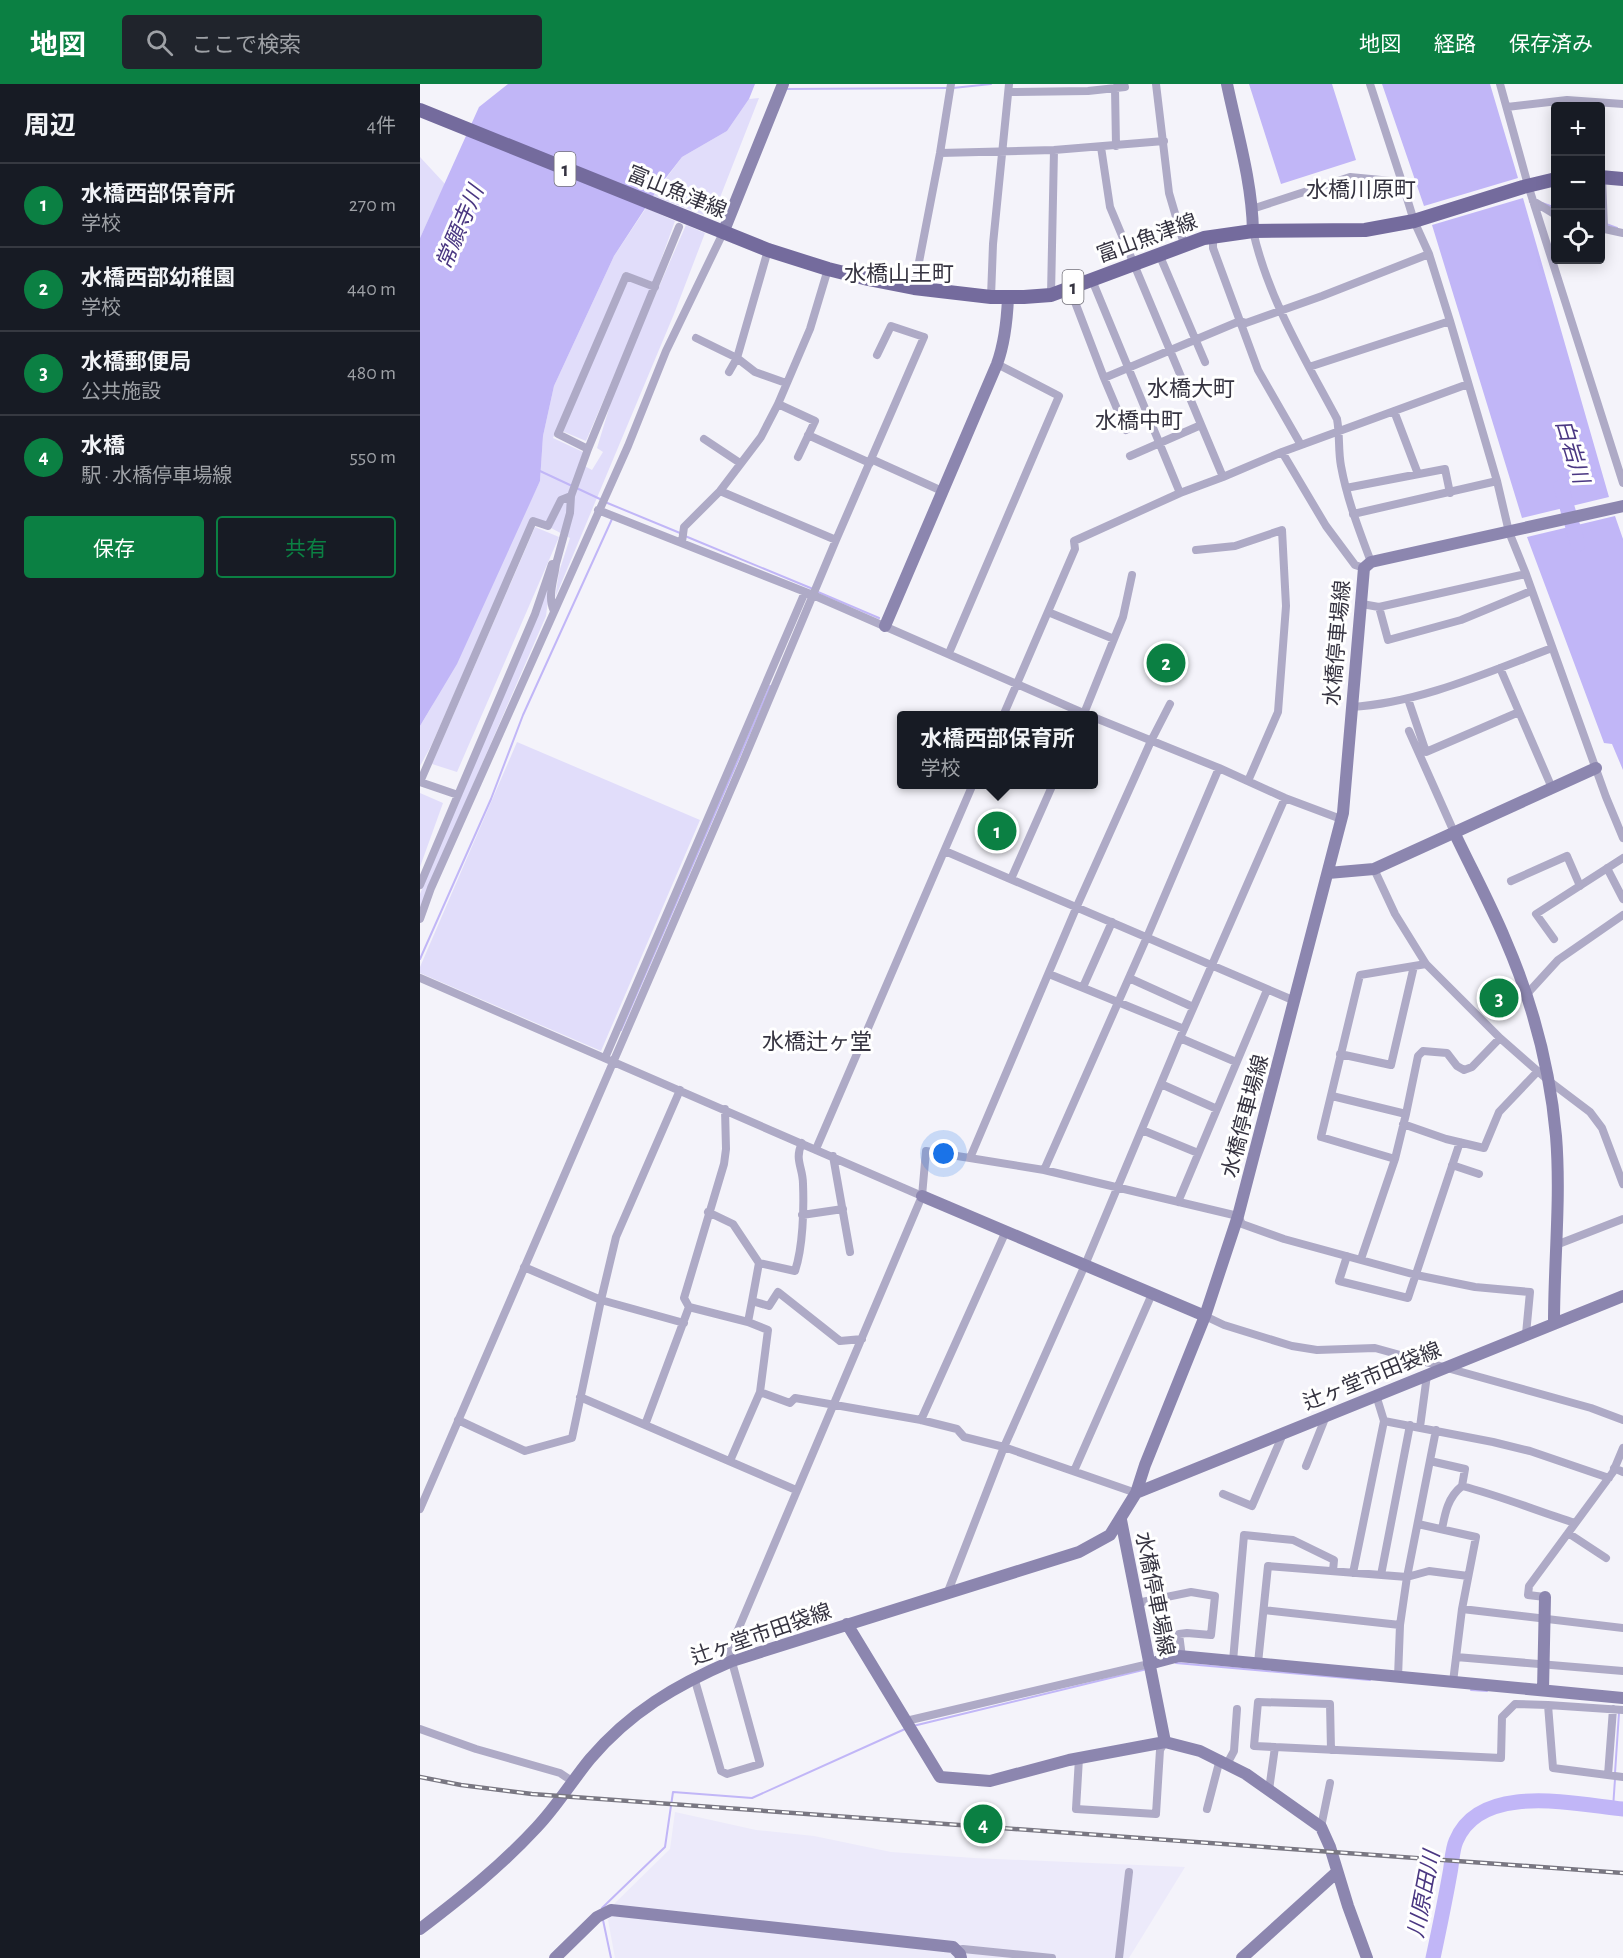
<!DOCTYPE html>
<html lang="ja">
<meta charset="utf-8">
<style>
:root{--surface:#171b24;--page:#20242c;--text:#f1f3f6;--muted:#9ea1a6;--line:#363941;--accent:#0b8043}
body{margin:0;font-family:"Alegreya Sans","Noto Sans JP",sans-serif;background:var(--page);color:var(--text)}
.controls{position:absolute;right:18px;top:18px;display:grid;overflow:hidden;border-radius:6px;box-shadow:0 3px 15px #0003}
.controls button{width:54px;height:54px;display:grid;place-items:center;padding:0;border:0;border-bottom:2px solid var(--line);background:var(--surface);color:var(--text);font:30px sans-serif}
.you{position:absolute;left:524px;top:1070px;width:21px;height:21px;margin:-15px;border:4px solid #fff;border-radius:50%;background:#1a73e8;box-shadow:0 0 0 9px #1a73e833}
.badge{display:grid;place-items:center;width:39px;height:39px;border-radius:50%;background:var(--accent);color:#fff;font-size:20px;font-weight:700}
.pin{position:absolute;translate:-50% -50%;border:3px solid #fff;box-shadow:0 2px 6px #0006}
.popup{position:absolute;left:477px;top:627px;width:201px;height:78px;box-sizing:border-box;display:grid;place-content:center;border-radius:6px;background:var(--surface);filter:drop-shadow(0 2px 4px #0005);font-size:20px;white-space:nowrap;color:var(--muted)}
.popup b{font-size:22px;color:var(--text)}
.popup::after{content:'';position:absolute;left:50%;top:100%;margin-left:-12px;border:12px solid transparent;border-top-color:var(--surface)}
.list{margin:0;padding:0;list-style:none}
h2{display:flex;justify-content:space-between;align-items:center;height:78px;margin:0;padding:0 24px;font-size:26px}
h2 small{font-size:20px;font-weight:400;color:var(--muted)}
.list li{display:grid;grid-template-columns:39px 1fr auto;gap:18px;align-items:center;box-sizing:border-box;height:84px;padding:0 24px;border-top:2px solid var(--line)}
.list b{display:block;font-size:22px;white-space:nowrap}
.list p{margin:0;font-size:20px;white-space:nowrap;color:var(--muted)}
.list em{font-size:20px;font-style:normal;color:var(--muted)}
.actions{display:flex;gap:12px;padding:18px 24px}
.actions a{flex:1;padding:14px 0;border:2px solid var(--accent);border-radius:6px;text-align:center;font-size:21px;color:var(--accent)}
.actions .main{background:var(--accent);color:#fff}
.icon{flex:none;width:33px;height:33px;fill:none;stroke:currentColor;stroke-width:2;stroke-linecap:round;stroke-linejoin:round}
.map{position:relative;flex:none;width:1203px;height:1874px;overflow:hidden}
header{display:flex;align-items:center;gap:36px;box-sizing:border-box;height:84px;padding:0 30px;background:var(--accent);color:#fff}
header strong{font-size:28px}
nav{display:flex;gap:33px;margin-inline-start:auto;font-size:21px}
.search{width:420px;height:54px;background:var(--page);display:flex;align-items:center;gap:15px;box-sizing:border-box;padding:0 21px;border-radius:6px;color:var(--muted);font-size:22px}
main{display:flex}
aside{flex:1;background:var(--surface)}
.map>svg:first-child{display:block}
.built{fill:#eceafa}
.green{fill:#e1ddfa}
.water{fill:#c1b6f7}
.lines{fill:none;stroke-linecap:round;stroke-linejoin:round}
.stream{stroke:#c1b6f7;stroke-width:2}
.river{stroke:#c1b6f7;stroke-width:15}
.street{stroke:#aeaac6;stroke-width:8}
.secondary{stroke:#8c86af;stroke-width:12}
.primary{stroke:#746b9d;stroke-width:14}
.rail-casing{stroke:#797782;stroke-width:4.5}
.rail{stroke:#fff;stroke-width:2;stroke-dasharray:7;stroke-linecap:butt}
.labels{text-anchor:middle;stroke-width:6;stroke-linejoin:round;paint-order:stroke}
.shield{fill:#fff;stroke:#727079;stroke-width:1.5}
.shield-label{font-size:20px;font-weight:bold;fill:#353340}
.street-label{font-size:21px;fill:#353340;stroke:#fff}
.neighbourhood-label{font-size:22px;fill:#353340;stroke:#fff}
.water-label{font-size:22px;font-style:italic;fill:#4a3782;stroke:#fff}
</style>
<header>
<strong>地図</strong>
<div class="search"><svg class="icon" aria-label="search" viewBox="0 0 24 24"><circle cx="10" cy="10" r="6"/><path d="M15 15l6 6"/></svg>ここで検索</div>
<nav><a>地図</a><a>経路</a><a>保存済み</a></nav>
</header>
<main>
<aside>
<h2>周辺<small>4件</small></h2>
<ul class="list">
<li><span class="badge">1</span><div><b>水橋西部保育所</b><p>学校</p></div><em>270 m</em></li>
<li><span class="badge">2</span><div><b>水橋西部幼稚園</b><p>学校</p></div><em>440 m</em></li>
<li><span class="badge">3</span><div><b>水橋郵便局</b><p>公共施設</p></div><em>480 m</em></li>
<li><span class="badge">4</span><div><b>水橋</b><p>駅 · 水橋停車場線</p></div><em>550 m</em></li>
</ul>
<div class="actions"><a class="main">保存</a><a>共有</a></div>
</aside>
<div class="map">
<svg width="1203" height="1874" viewBox="0 0 1203 1874">
<rect width="100%" height="100%" fill="#f4f3fa"/>
<path class="built" d="M255,1728l81,18 58,6 77,16 83,6 211,9 -56,91h-514l-7,-38 7,-17 55,-54z"/>
<path class="green" d="M339,14l-47,120 -59,-22 29,-39 45,-26 22,-32z
M0,73l25,27 -25,54z
M226,124l29,13 -22,61 -29,-10 -71,166 30,14 -4,11 13,7 11,-18 -6,-4 14,-46 22,-56 53,-121 19,8 -31,81 -119,284 4,-26 11,-34 -38,-20 -101,228 -11,20v-40l12,-20 108,-225 3,-45 11,-50 60,-130z
M207,196l24,9 -65,152 -24,-10z
M115,443l24,10 -102,235 -25,-8z
M131,493l-5,39 -126,291v-13z
M97,658l183,78 -99,231 -181,-78v-6z
M0,709l23,10 -23,64z"/>
<path class="water" d="M88,0h247l-6,15 -22,32 -45,26 -21,27 -47,72 -60,130 -11,50 -3,45 -83,183 -37,62v-488l59,-131z
M829,0h83l24,76 -75,24z
M962,0h108l28,94 -94,28z
M1103,114l86,299 -87,21 -90,-293z
M1195,432l8,23v231l-11,-26 -8,-1 -77,-206z"/>
<g class="lines">
<path class="stream" d="M533,4l38,-4
M365,5l163,-1
M1122,119l14,5
M1186,140l11,4
M120,387l60,28
M185,418l75,31
M265,452l128,53
M398,508l61,26
M0,875l71,-160 32,-84 89,-196
M201,946l149,-344
M756,1579l194,17
M1051,1606l16,1
M493,1642l234,-57
M1195,1689l4,-60
M1193,1724l2,-29
M182,1824l63,-61 8,-55 79,6 153,-69
M183,1836l8,38"/>
<path class="river" d="M1141,403l17,57
M1013,1874c6,-28 12,-57 17,-85 2,-10 2,-23 6,-32 24,-59 118,-37 167,-32"/>
<path class="street" d="M736,0l13,109 15,51
M950,0l32,98
M1080,0l28,101 95,298
M695,4l1,58
M589,8l79,-1 37,-4 -1,-3
M1087,23l60,-7 56,4
M681,63l9,60 113,270
M520,69l114,-3 110,-9
M1182,93l2,51
M1113,117l23,14
M832,125l98,-32 52,5 12,39 15,33 21,67 47,160 12,51 17,42 80,223 17,41
M1180,144l23,5
M833,147c15,67 52,128 84,188 3,16 1,31 4,47 6,33 18,64 30,96
M793,153v11l45,122 43,75
M739,170l46,108
M672,196l88,213
M235,203l-29,-11 -68,158 30,15 91,-222
M494,204l26,-135 11,-69
M650,205l34,89 136,-57 6,2 76,-27 107,-42
M631,211l3,-145
M571,213l2,-53 16,-160
M276,254l41,20 18,14 31,11
M889,283l141,-46
M309,288l8,-14 31,-108
M684,294l22,52
M358,320l37,17 -17,36
M974,327l24,63
M388,351l62,28
M284,355l36,24
M862,368l44,74 29,39 9,3
M710,372l71,-31
M451,375l71,32
M926,404l99,-19 5,24
M300,407l116,49
M178,426l215,85 277,121
M933,430l144,-33
M262,458l2,-15 36,-36 41,-54 17,-33 32,-75 18,-60
M776,466l39,-4 47,-16 4,76 -8,106 -30,69
M136,480l14,-51 1,-17
M942,520l17,3 9,33 73,-20 70,-29
M959,523l147,-33
M628,528l66,27 9,-22 9,-42
M529,569l110,-257 -62,-32
M1080,584l52,120
M988,615l18,53 93,-40
M931,623c69,-4 137,-35 201,-59
M583,632l72,-167 -1,-8 106,-48 43,-16 59,-25 186,-68
M663,632l31,-77
M673,633l126,51 66,30 56,21
M989,647l45,101
M0,698l113,-261 15,5 13,-26 10,-4 17,-47
M0,698l38,13 77,-181 17,-50h4c-2,16 -9,33 -2,47
M525,767l350,150
M1187,784l16,31
M954,785l21,45 31,50 74,74 49,43 41,31 12,16 21,56
M591,795l42,-95
M1091,797l56,-25 13,30
M0,801l38,-90
M0,835l11,-31 197,-442 38,-95 57,-118
M1134,855l-18,-25 87,-56
M629,890l135,55
M0,894l502,218
M709,894l64,29
M663,903l29,-65
M1106,911l32,-35 65,-45
M760,954l56,24
M920,970l51,11 23,-99
M185,974l200,-466
M741,1000l56,25
M912,1012l74,18 -11,45 -34,100
M986,1030l12,-58 5,-5 24,2 10,13 7,4 8,-3 28,-29
M983,1040l43,15 38,9 15,-36 39,-41
M722,1046l56,23
M396,1065l157,-365
M413,1072l17,96
M550,1074l107,-252 74,-165 19,-37
M975,1075l-74,-22 39,-162 66,-11
M1032,1081l27,9
M624,1086l103,-233 72,-169
M758,1118l89,-212
M288,1128l25,12 26,39 -7,38 17,5 9,-14 62,49 22,-2
M382,1131l41,-6
M1136,1161l67,-26
M927,1172l-8,25 69,17 52,-156
M339,1179l36,8c8,-24 9,-62 8,-87 0,-17 -9,-24 -1,-41
M104,1183l77,33 83,23
M269,1223l59,15 4,-21
M785,1232l19,9 68,21 25,4 58,-2 216,60 32,12
M328,1238l20,8 -8,62 30,11 5,-5 126,22 36,9 7,8 40,10 132,46
M160,1313l216,93
M38,1336l67,31 47,-13 29,-138 15,-63 64,-147
M501,1336l85,-189
M964,1337l109,21 37,9 79,27
M225,1341l44,-118 -5,-9 40,-134 2,-15 -1,-40
M1000,1343l7,-52
M310,1377l30,-69
M1010,1377l35,8 -3,17c39,10 75,25 113,37
M886,1382l20,-50
M1194,1384l9,4
M654,1387l78,-177
M803,1410l29,12 31,-72
M0,1425l322,-745 94,-224 88,-203 -33,-11 -14,29
M998,1440l58,13 -14,72
M1022,1445c3,-16 6,-32 20,-43
M1148,1449l38,25
M933,1489l31,-152 -8,-26
M961,1491l29,-150
M527,1510l57,-147 81,-182 95,-227 105,-240
M1125,1513l-17,-2 1,-9 84,-114 10,-24
M717,1519l54,-11 24,4 -4,39 -24,-2 -8,1 3,23
M844,1526l136,15
M1036,1573l167,14
M813,1577l11,-126 49,5 41,20 -1,11
M838,1579l10,-97 139,11 22,-6 39,5
M274,1593l27,94 6,3 33,-10 -31,-113 193,-455 4,-45 118,19 194,46 4,8 42,15 132,36 59,12 55,5 -4,42
M978,1593l2,-52 7,-48 29,-147
M1033,1598l9,-73 161,19
M1203,1626l-75,-5 5,63 70,9
M486,1637l243,-57
M0,1645l56,20 84,24 12,8
M911,1666l-1,-46 -72,-2 -4,44 247,12 1,-41 13,-13 33,1
M659,1674l-3,51 80,5 4,-64 5,-8
M807,1680l7,-13 3,-42
M1188,1691l5,-66
M849,1706l6,-43
M787,1725l13,-50
M901,1743l9,-44
M538,1866l5,-1 89,9
M699,1874l10,-86"/>
<path class="secondary" d="M807,0c10,48 25,97 26,147
M303,149l60,-149
M465,542l112,-262c8,-22 10,-43 11,-66
M1034,748c17,36 36,71 51,107 27,62 45,130 51,197 5,62 -2,125 -2,186
M908,789l46,-4 222,-101
M502,1112l283,120
M716,1409l487,-197
M701,1436l44,222
M427,1540l93,153 50,4 79,-21 96,-18 35,9 46,23 75,53 9,20 18,59 19,52
M729,1580l30,-8 444,42
M1123,1606l2,-93
M0,1845c42,-32 81,-63 117,-102 20,-21 35,-46 53,-68 40,-47 86,-74 142,-98l347,-109 31,-17 26,-42 9,-28 60,-149 33,-100 105,-403 21,-245 7,-6 252,-56
M135,1874l42,-41 14,-7 342,37 7,7 1,4
M822,1874l95,-86"/>
<path class="primary" d="M0,26l348,140 60,19 40,10 46,9 77,9h33l27,-2 153,-57 49,-7 112,-1 49,-9 109,-34 33,-8
M1180,93l23,2"/>
<g class="rail-casing">
<path id="rail" d="M0,1693l41,8 71,9 1091,79"/>
</g>
<use href="#rail" class="rail"/>
</g>
<g class="labels">
<g class="shield">
<rect x="134.5" y="68" width="21" height="34" rx="4.5"/>
<rect x="642.5" y="186" width="21" height="34" rx="4.5"/>
</g>
<g class="shield-label">
<text x="145" y="92">1</text>
<text x="653" y="210">1</text>
</g>
<g class="street-label">
<text transform="translate(257 108) rotate(22)" y="7">富山魚津線</text>
<text transform="translate(727 154) rotate(-20)" y="7">富山魚津線</text>
<text transform="translate(917 559) rotate(-85)" y="7">水橋停車場線</text>
<text transform="translate(825 1032) rotate(-75)" y="7">水橋停車場線</text>
<text transform="translate(952 1292) rotate(-22)" y="7">辻ヶ堂市田袋線</text>
<text transform="translate(735 1510) rotate(79)" y="7">水橋停車場線</text>
<text transform="translate(341 1550) rotate(-19)" y="7">辻ヶ堂市田袋線</text>
</g>
<g class="neighbourhood-label">
<text x="941" y="113">水橋川原町</text>
<text x="479" y="197">水橋山王町</text>
<text x="771" y="312">水橋大町</text>
<text x="719" y="344">水橋中町</text>
<text x="397" y="965">水橋辻ヶ堂</text>
</g>
<g class="water-label">
<text transform="translate(39 143) rotate(-67)" y="8">常願寺川</text>
<text transform="translate(1153 367) rotate(73)" y="8">白岩川</text>
<text transform="translate(1003 1810) rotate(-79)" y="8">川原田川</text>
</g>
</g>
</svg>
<div class="controls">
<button>+</button>
<button>−</button>
<button><svg class="icon" aria-label="locate" viewBox="0 0 24 24"><circle cx="12" cy="12" r="6"/><path d="M12 2v4M12 18v4M2 12h4M18 12h4"/></svg></button>
</div>
<div class="you"></div>
<div class="pin badge" style="left:577px;top:747px">1</div>
<div class="popup"><b>水橋西部保育所</b>学校</div>
<div class="pin badge" style="left:746px;top:579px">2</div>
<div class="pin badge" style="left:1079px;top:914px">3</div>
<div class="pin badge" style="left:563px;top:1740px">4</div>
</div>
</main>
